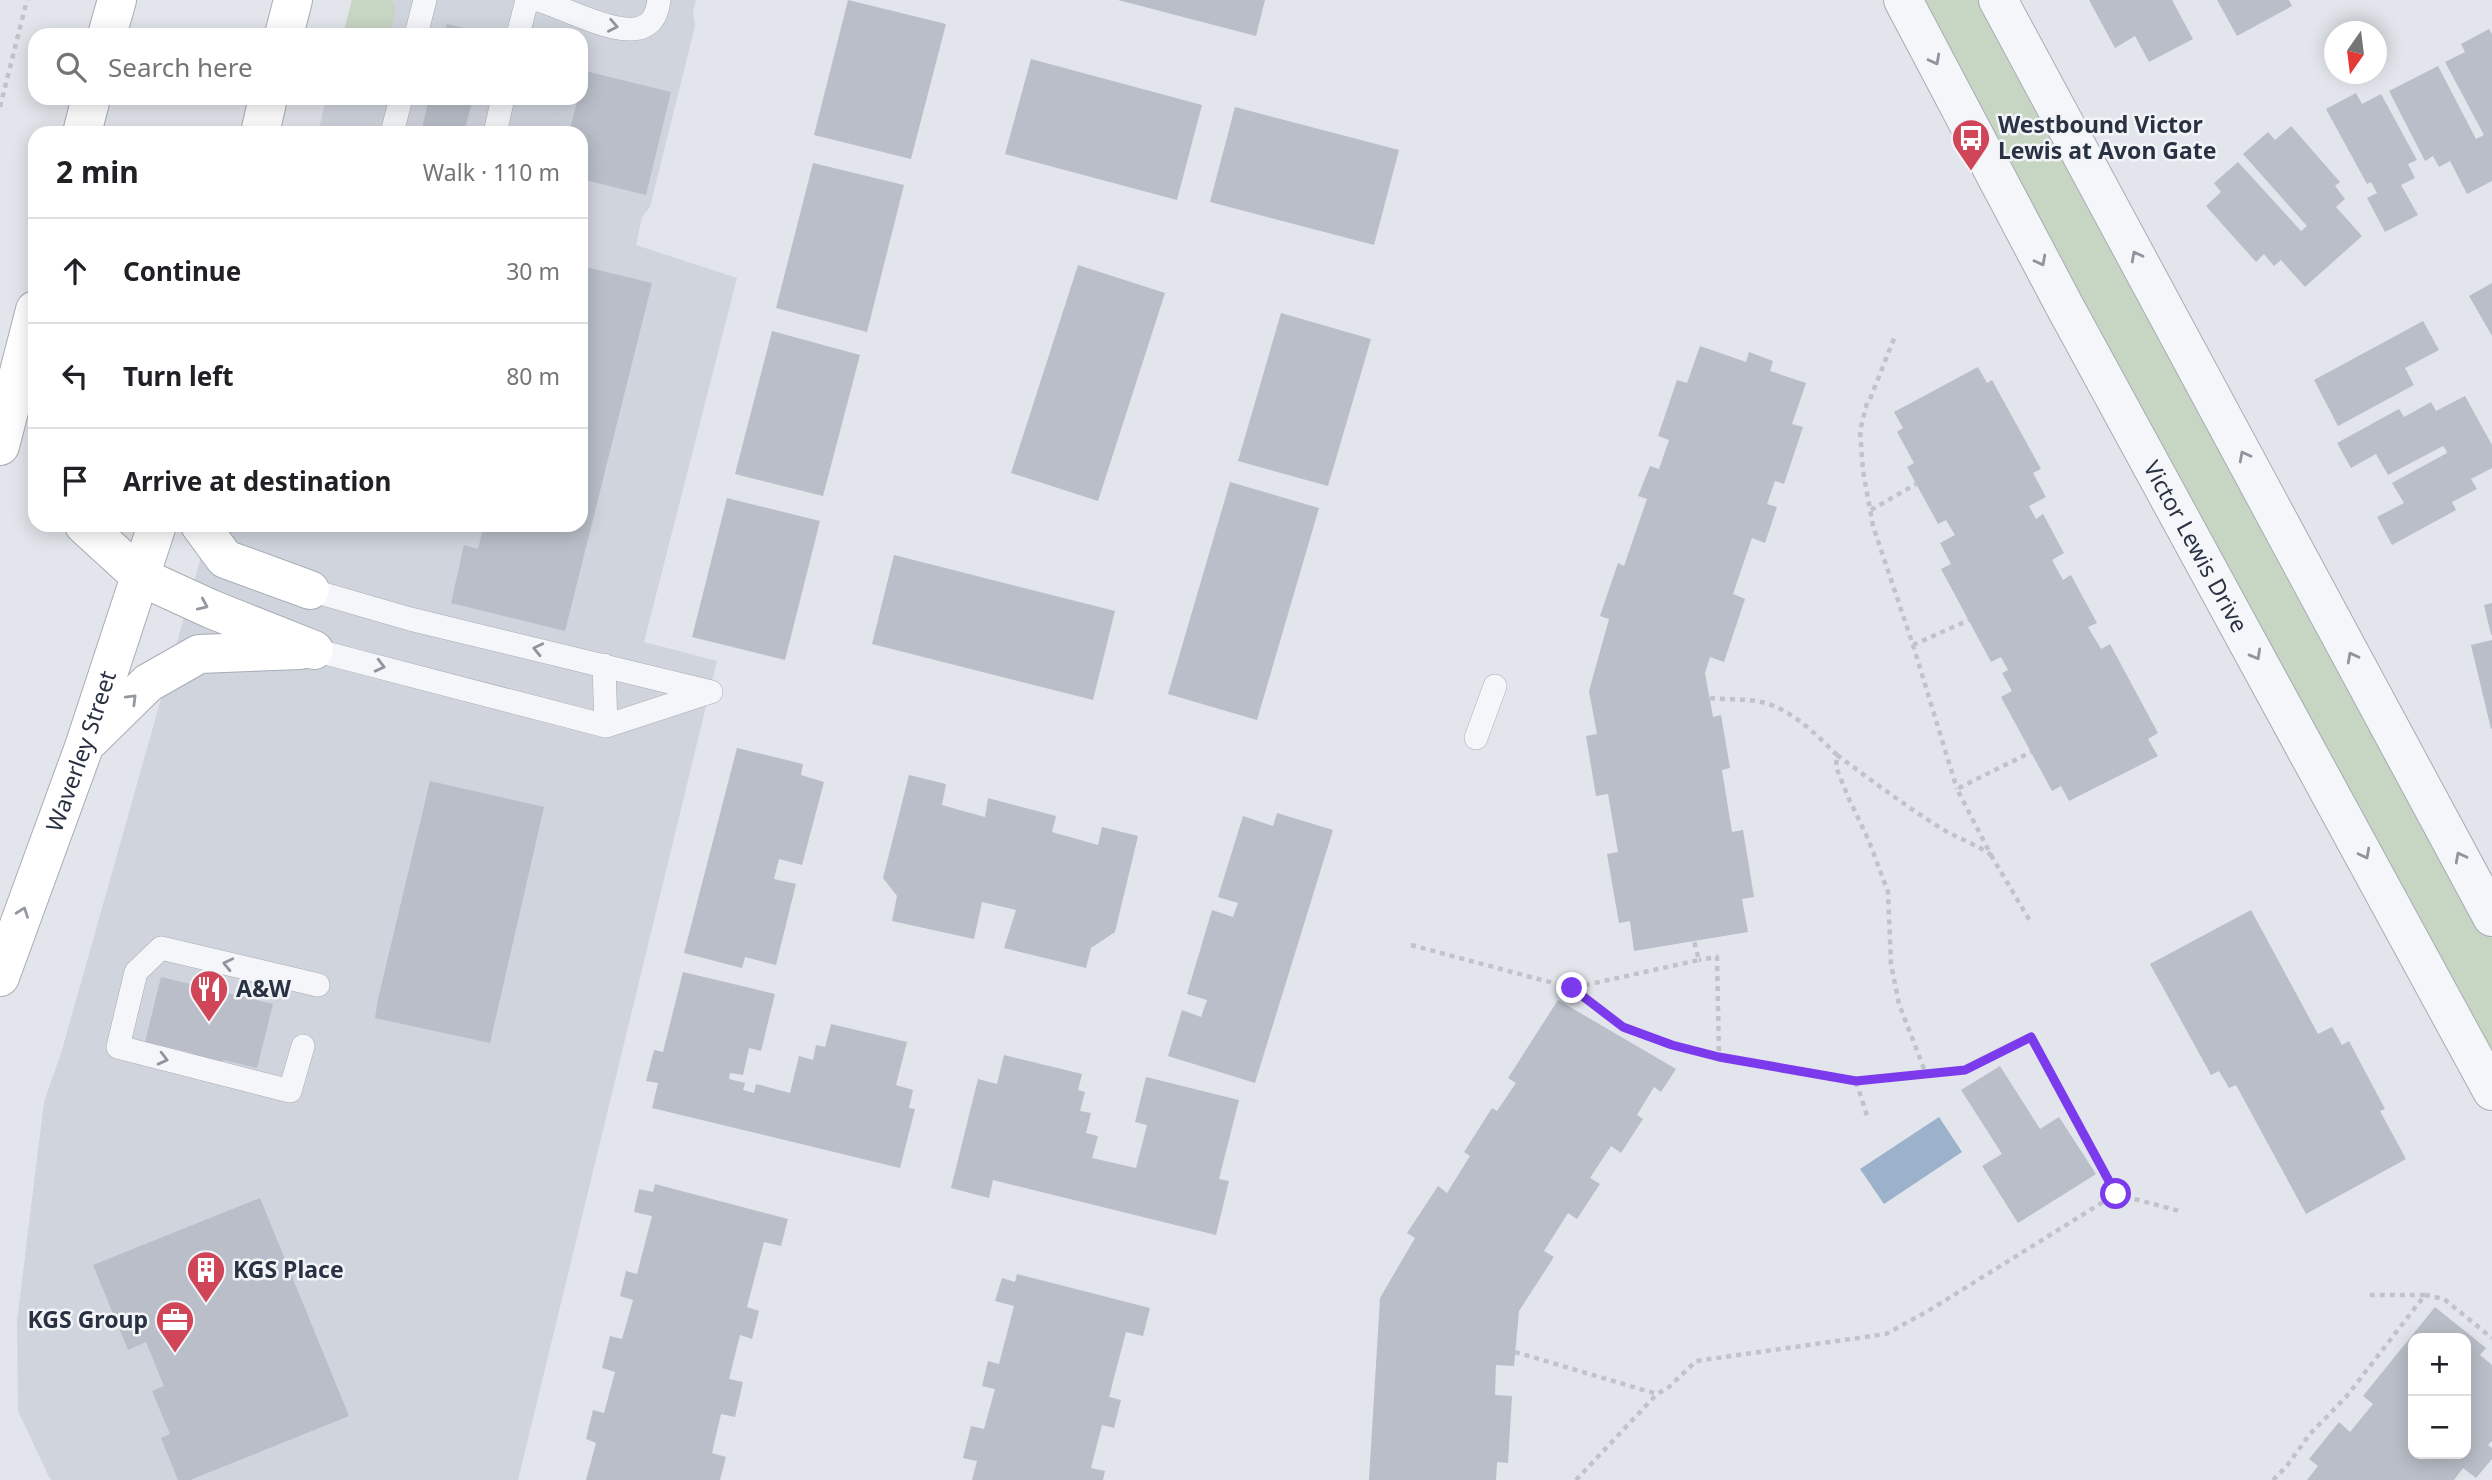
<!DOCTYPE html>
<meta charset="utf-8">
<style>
:root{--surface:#fff;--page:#f6f6f6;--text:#202124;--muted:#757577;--line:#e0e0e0}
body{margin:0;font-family:"Noto Sans",sans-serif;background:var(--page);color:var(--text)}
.controls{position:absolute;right:21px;bottom:21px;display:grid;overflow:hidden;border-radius:14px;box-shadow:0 4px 18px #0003}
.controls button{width:63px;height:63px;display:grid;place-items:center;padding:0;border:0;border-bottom:2px solid var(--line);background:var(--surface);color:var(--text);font:35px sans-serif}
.compass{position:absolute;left:2324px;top:21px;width:63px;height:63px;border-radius:50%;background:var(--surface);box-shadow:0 4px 18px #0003;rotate:194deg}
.stop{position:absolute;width:21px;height:21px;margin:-16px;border:5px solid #7c3aed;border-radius:50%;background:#fff}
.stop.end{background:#7c3aed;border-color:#fff;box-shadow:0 2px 7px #0008}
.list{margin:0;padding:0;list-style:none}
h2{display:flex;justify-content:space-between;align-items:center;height:91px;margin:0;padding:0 28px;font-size:30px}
h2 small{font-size:23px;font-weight:400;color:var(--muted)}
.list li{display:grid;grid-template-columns:46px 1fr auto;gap:21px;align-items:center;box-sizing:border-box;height:105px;padding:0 28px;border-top:2px solid var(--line)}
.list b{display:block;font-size:26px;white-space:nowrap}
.list em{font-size:23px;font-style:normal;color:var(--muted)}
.icon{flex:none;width:38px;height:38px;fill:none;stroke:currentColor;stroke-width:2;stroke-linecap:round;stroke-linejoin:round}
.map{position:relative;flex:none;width:2492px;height:1480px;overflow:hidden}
.search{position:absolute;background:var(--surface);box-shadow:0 4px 18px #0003;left:28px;top:28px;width:560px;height:77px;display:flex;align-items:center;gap:18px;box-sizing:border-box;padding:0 24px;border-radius:21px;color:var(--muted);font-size:26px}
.panel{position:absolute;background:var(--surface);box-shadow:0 4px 18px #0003;left:28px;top:126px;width:560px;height:406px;border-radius:21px}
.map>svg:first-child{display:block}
.built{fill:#d0d4dd}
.green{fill:#c7d5c3}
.water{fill:#9cb2cb}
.building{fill:#b9bec8;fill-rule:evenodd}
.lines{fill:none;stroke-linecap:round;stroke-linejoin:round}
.service-casing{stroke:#a7acb5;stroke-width:24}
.tertiary-casing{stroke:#a7acb5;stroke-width:40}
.secondary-casing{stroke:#a7acb5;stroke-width:40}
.path{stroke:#c0c3ca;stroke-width:4.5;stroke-dasharray:5 5;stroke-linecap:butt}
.service{stroke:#f5f6f9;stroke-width:23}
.tertiary{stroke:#f5f6f9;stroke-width:38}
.secondary{stroke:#fff;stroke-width:38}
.oneway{stroke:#8f949e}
.oneway2{stroke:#9498a1}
.route{stroke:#7c3aed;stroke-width:9}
.labels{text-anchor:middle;stroke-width:5;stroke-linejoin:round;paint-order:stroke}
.poi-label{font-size:23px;font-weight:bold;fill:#293243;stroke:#f2f4f8;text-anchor:start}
.street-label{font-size:23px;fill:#293243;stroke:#f2f4f8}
</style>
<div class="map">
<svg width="2492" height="1480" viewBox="0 0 2492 1480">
<rect width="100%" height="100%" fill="#e2e5eb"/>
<path class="built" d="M352,0h344l-3,11 2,15 -45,181 -8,10 -6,28 101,33 -93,364 73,19 -199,819h-466l-3,-3 -31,-66 -1,-90 27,-219 18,-52 148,-525h371v-392h-263l8,-35h255v-63h-238z"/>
<path class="green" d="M352,0h40l4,10 -7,25h-46z
M1903,0h95l494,917v174z"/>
<path class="water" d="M1939,1117l23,35 -78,52 -24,-35z"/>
<path class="building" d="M848,0l98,24 -35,135 -97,-24z
M1118,0h147l-9,36z
M2089,0h83l21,39 -44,23 -14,-26 -20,12z
M2217,0h72l3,6 -55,30z
M447,24l42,10v1h-45z
M2489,29l3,5v147l-25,13 -17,-33 -11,6 -6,-11 -8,5 -36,-70 49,-25 38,73 8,-4 -39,-73 20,-10 -4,-8z
M1031,59l171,46 -25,95 -172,-46z
M585,71l86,21 -25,103 -65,-16v-46h-12l9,-35h3z
M2356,93l6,11 19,-10 36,66 -9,4 7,14 -14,7 17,30 -33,17 -18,-34 10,-5 -6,-11 -4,2 -41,-75z
M429,98h44l-9,35h-43z
M1235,107l164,43 -25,95 -164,-43z
M2291,126l49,56 -5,4 10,13 -9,8 26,29 -57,51 -24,-27 -7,6 -10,-12 -8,8 -50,-56 15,-14 -7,-9 24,-21 63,69 6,-5 -64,-72 25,-22 7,8z
M813,163l91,22 -37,147 -91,-24z
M1078,265l87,28 -67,208 -87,-28z
M581,266l71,17 -87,348 -114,-28 13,-58 14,4 6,-24h97z
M2492,283v53l-23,-40z
M1281,313l90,26 -43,147 -90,-25z
M2423,321l16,29 -34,18 9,17 -76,41 -24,-46z
M772,331l88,24 -37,141 -88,-22z
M1700,346l46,16 3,-10 24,9 -3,10 36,12 -14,41 11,3 -19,57 -9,-3 -8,23 10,3 -12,36 -13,-5 -19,56 12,5 -21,63 -14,-5 -5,16 8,44 8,-2 9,53 -8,2 10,62 11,-2 11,67 -12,2 6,33 -114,19 -4,-30 -11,2 -12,-69 11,-2 -10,-58 -12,2 -10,-60 11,-2 -8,-43 20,-72 -9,-3 18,-53 6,3 23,-67 -9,-3 12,-30 9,3 10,-29 -11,-4 19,-56 10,3z
M1978,367l9,16 5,-3 49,89 -8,4 13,24 -17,9 7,13 7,-5 21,39 -12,7 11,20 8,-5 26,48 -9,4 13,22 9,-5 48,89 -10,6 10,17 -89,45 -8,-15 -9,5 -51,-94 11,-6 -10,-18 6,-3 -7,-13 -10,5 -50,-93 10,-5 -11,-21 15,-8 -9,-15 -8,4 -31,-57 7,-4 -17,-31 6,-4 -9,-16z
M2465,396l27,49v23l-21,11 6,10 -25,13 4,8 -64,35 -15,-28 27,-14 -12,-20 55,-30 -1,-3 -3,-4 -55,29 -12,-21 -25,14 -14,-25 62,-34 5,8 27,-15 5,9z
M1230,482l89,26 -62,212 -89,-26z
M727,498l93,23 -35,139 -93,-23z
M894,555l221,56 -22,89 -221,-56z
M2492,603v32h-1l-7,-30z
M2492,640v88l-1,1 -20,-84z
M737,748l66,16 -2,11 23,7 -22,83 -23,-6 -5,20 22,5 -20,81 -31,-8 -3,11 -58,-15z
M909,775l37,9 -4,21 21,6 22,6 3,-19 68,18 -4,16 46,13 4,-18 36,9 -23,96 -24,16 -5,20 -82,-20 12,-38 -34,-8 -8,37 -82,-18 5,-25 -14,-18z
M430,781l114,26 -54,236 -115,-25 3,-19z
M1277,813l56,17 -78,253 -87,-27 14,-46 19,7 6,-17 -20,-6 25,-84 21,7 5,-14 -20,-6 25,-81 30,10z
M2251,910l67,124 14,-7 10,18 7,-4 36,68 -5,2 26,48 -100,55 -70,-129 -7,3 -10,-17 -8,4 -61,-111z
M683,972l92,22 -14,57 -12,-3 -6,27 -13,-2 -1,6 16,4 -2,7 11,3 2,-9 34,9 9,-37 14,4 3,-15 9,2 6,-23 76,18 -11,43 17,5 -4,18 6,1 -15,59 -248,-60 6,-25 -12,-2 8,-31 9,2z
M161,977l112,27 -16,64 -34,-8 -2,9 -30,-7 2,-9 -48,-11z
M1558,1000l118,69 -15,23 -7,-5 -17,28 6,4 -22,34 -10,-7 -21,32 10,6 -23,35 -9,-6 -24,38 10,6 -35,54 -5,55 -18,-1 -1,30 17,1 -4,67 -11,-1 -1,18h-127l11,-182 35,-60 -8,-5 31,-47 9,7 23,-37 -6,-4 28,-44 5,3 19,-28 -8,-5z
M1004,1055l78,19 -4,16 7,2 -5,19 11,2 -5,20 12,3 -6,22 44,10 11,-43 -12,-3 11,-45 93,23 -20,79 10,2 -13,54 -223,-55 -4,18 -38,-10 27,-109 19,5z
M2000,1066l40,63 19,-12 37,57 -78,49 -36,-57 20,-12 -41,-64z
M655,1184l133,35 -7,27 -17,-4 -17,65 12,4 -7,28 -12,-4 -11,44 14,3 -8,35 -14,-3 -9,39 14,4 -6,23h-134l10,-37 -10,-4 7,-29 11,3 11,-41 -13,-4 8,-32 12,3 11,-39 -13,-4 6,-25 11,3 15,-58 -18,-4 5,-23 14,3z
M260,1198l89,218 -159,64h-12l-17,-42 9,-4 -18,-43 12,-5 -18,-44 -18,8 -35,-85z
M1017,1274l133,34 -7,28 -17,-4 -17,65 12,3 -7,28 -12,-3 -11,43 14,3 -2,9h-131l5,-19 -14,-3 8,-32 13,3 11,-40 -13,-3 6,-25 11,3 15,-58 -19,-5 7,-23 13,4z
M2435,1307l51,41 -6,7 12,10v76l-4,4 4,3v11l-16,19 -13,-10 -9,12h-147l11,-14 -9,-7 30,-37 11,10 23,-28 -10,-8zM2413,1338h53v116h-53z"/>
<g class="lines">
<g class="service-casing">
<path id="service" d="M538,0c25,6 93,47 114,20 4,-5 6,-13 7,-20
M416,35l9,-35
M518,35l9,-35
M392,133l9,-35
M495,133l8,-35
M310,590l100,29 301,73
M314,650l292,76 -2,-61
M606,726l104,-34
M1476,738l19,-52
M303,1046l-13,45 -172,-44 18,-75 25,-24 157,37"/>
</g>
<g class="tertiary-casing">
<g id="tertiary">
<path id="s1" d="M1903,0l161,305 428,786"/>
<path d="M1998,0l494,917"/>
</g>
</g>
<g class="secondary-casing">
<g id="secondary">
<path d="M107,35l10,-35"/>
<path d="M284,35l9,-35"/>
<path d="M82,133l9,-35"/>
<path d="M260,133l8,-35"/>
<path d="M0,446l35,-136"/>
<path d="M84,525l57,52 70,32 103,41"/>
<path d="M200,525l25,34 85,31"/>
<path d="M90,740l58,-57 51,-29 101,-4"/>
<path id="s2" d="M0,977l84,-230 73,-222"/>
</g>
</g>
<path class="path" d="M0,107l27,-107
M1870,399l25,-63
M1867,403l-7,28 3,40 10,55 40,119 44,144
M1871,510l45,-26
M1913,645l56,-25
M1710,698c18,2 38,0 55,5 27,7 53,33 72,52l-1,12 13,32 20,42 19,51 3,72 8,40 27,70 -70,7
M1837,755c34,25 67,50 102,72 17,11 36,16 52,28l-34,-66 74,-37
M1991,855l39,66
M1411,945l161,43 127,-28 -5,-19
M1573,988l51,39 48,18 47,12 -2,-100 -18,3
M1719,1057l137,24 12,38
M1926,1074l39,-4 66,-33 85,157
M2425,1295l19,4 48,39
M1515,1352l142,42 12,-7 27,-26 190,-27 42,-23 188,-117 67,18
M1576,1480l81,-86
M2273,1480l13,-13 24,-33 36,-37 79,-102h-60"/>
<use href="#service" class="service"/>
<use href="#tertiary" class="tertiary"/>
<use href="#secondary" class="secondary"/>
</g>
<defs><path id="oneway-chevron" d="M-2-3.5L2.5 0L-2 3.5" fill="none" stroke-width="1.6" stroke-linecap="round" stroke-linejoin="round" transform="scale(1.75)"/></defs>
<g class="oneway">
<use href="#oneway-chevron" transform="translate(613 26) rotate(11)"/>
<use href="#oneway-chevron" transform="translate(1935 60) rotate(62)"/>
<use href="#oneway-chevron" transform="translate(2136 256) rotate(-118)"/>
<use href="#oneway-chevron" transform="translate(2041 261) rotate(62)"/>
<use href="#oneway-chevron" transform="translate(2244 456) rotate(-118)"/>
<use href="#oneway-chevron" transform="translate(538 649) rotate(-167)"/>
<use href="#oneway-chevron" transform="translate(2256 655) rotate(61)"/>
<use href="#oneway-chevron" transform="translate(2352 657) rotate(-118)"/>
<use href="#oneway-chevron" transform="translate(380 666) rotate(14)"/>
<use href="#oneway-chevron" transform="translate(2365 854) rotate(62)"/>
<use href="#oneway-chevron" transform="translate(2460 857) rotate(-118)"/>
<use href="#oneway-chevron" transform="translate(228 964) rotate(-167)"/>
<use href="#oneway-chevron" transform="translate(163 1059) rotate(14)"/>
</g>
<g class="oneway2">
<use href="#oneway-chevron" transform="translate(203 605) rotate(24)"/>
<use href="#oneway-chevron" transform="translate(132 699) rotate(-45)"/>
<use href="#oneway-chevron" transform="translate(23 912) rotate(-70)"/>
</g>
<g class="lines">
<path class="route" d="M1572,988l51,39 49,18 47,12 137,24 109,-11 66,-33 85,157"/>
</g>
<defs>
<g id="bus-pin" transform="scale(2.0125)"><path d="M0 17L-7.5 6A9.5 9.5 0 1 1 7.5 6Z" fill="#d14558" stroke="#f2f4f8"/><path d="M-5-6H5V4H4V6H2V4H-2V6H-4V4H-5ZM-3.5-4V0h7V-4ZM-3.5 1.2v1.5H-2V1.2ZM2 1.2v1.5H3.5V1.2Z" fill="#fff"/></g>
<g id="restaurant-pin" transform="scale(2.0125)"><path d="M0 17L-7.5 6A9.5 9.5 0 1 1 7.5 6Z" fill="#d14558" stroke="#f2f4f8"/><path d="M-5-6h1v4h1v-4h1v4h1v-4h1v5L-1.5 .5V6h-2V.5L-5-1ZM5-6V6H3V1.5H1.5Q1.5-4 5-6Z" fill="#fff"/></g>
<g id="building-pin" transform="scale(2.0125)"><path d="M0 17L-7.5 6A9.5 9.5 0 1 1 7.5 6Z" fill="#d14558" stroke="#f2f4f8"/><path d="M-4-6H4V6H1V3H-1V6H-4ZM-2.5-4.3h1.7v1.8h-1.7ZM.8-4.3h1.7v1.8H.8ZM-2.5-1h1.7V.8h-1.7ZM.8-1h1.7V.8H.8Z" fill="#fff"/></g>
<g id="office-pin" transform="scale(2.0125)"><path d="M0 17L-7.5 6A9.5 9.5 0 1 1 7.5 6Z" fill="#d14558" stroke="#f2f4f8"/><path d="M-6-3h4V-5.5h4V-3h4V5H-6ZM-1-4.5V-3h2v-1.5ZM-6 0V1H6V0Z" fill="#fff"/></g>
</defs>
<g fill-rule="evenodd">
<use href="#bus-pin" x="1971" y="138"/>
<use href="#restaurant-pin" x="209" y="989"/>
<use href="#building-pin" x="206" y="1270"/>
<use href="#office-pin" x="175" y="1320"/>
</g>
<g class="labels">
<g class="poi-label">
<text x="1998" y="133">Westbound Victor<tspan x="1998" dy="26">Lewis at Avon Gate</tspan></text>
<text x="236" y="997">A&amp;W</text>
<text x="233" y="1278">KGS Place</text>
<text x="148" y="1328" text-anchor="end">KGS Group</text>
</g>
<g class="street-label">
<text dy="8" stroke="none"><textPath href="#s1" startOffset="620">Victor Lewis Drive</textPath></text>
<text dy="8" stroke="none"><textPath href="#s2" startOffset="240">Waverley Street</textPath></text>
</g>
</g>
</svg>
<div class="controls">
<button>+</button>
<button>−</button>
</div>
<svg class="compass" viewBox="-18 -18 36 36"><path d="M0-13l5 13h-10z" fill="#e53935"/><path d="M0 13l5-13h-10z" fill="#757577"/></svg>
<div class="stop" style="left:2116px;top:1194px"></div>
<div class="stop end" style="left:1572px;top:988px"></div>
<div class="search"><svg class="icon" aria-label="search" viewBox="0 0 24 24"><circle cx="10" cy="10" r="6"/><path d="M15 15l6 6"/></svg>Search here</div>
<section class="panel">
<h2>2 min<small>Walk · 110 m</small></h2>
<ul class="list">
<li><svg class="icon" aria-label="ahead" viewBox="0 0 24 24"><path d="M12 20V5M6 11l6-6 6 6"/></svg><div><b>Continue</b></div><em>30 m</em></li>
<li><svg class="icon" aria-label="left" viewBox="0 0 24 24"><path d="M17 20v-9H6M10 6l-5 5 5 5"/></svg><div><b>Turn left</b></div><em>80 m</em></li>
<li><svg class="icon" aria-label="arrive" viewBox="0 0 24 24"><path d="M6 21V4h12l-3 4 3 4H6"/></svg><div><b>Arrive at destination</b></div></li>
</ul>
</section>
</div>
